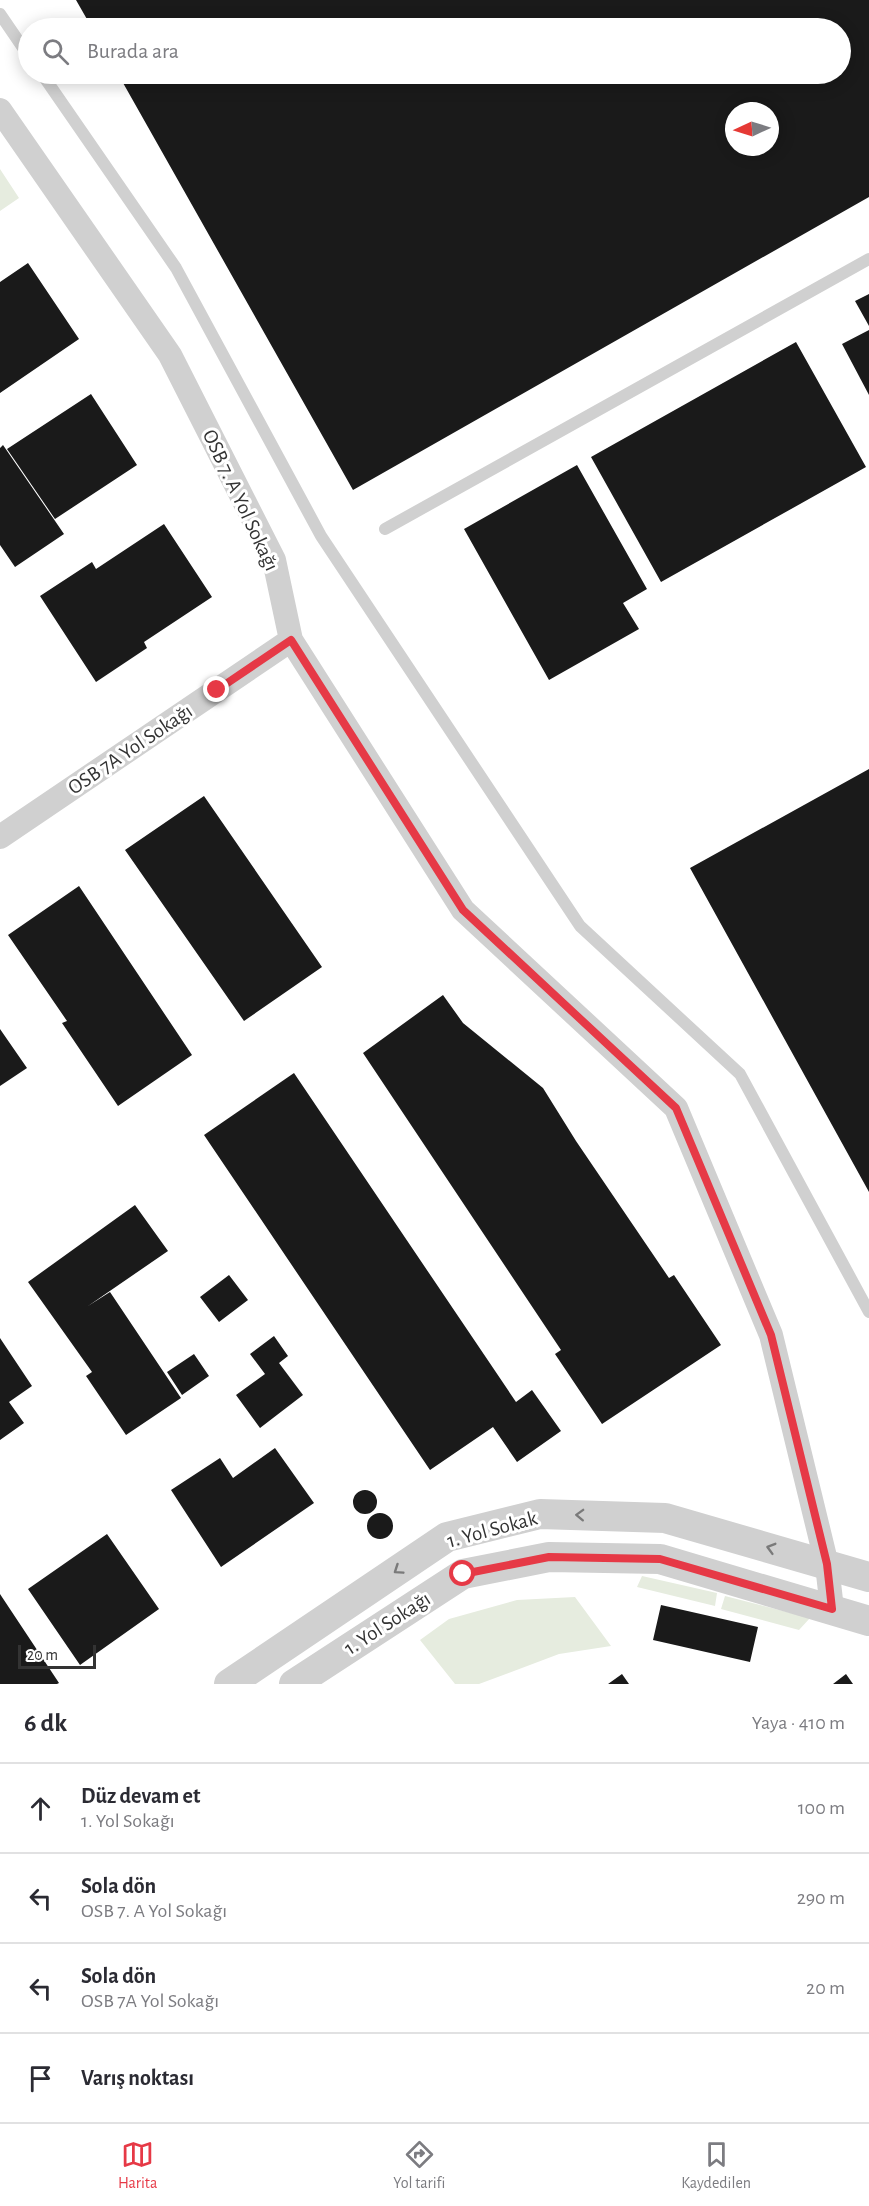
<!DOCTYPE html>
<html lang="tr">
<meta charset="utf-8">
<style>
:root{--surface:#fff;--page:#f7f7f7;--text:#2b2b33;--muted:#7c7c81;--line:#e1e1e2;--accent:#e63946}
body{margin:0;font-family:"Alegreya Sans",sans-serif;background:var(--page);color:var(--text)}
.compass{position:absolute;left:725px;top:102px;width:54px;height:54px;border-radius:50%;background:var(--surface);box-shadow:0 3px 15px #0003;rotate:266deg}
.scale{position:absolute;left:18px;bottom:15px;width:78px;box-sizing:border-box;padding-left:6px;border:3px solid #333;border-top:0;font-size:16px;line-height:21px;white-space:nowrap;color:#333;-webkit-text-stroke:4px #fff;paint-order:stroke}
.stop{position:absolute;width:18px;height:18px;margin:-14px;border:4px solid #e63946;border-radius:50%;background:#fff}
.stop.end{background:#e63946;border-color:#fff;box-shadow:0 2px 6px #0008}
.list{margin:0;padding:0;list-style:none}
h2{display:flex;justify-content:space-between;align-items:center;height:78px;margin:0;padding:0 24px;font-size:26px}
h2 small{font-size:20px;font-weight:400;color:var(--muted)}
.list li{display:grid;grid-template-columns:39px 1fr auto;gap:18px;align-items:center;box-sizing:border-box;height:90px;padding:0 24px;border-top:2px solid var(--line)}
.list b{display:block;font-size:22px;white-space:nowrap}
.list p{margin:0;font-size:20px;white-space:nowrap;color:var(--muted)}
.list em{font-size:20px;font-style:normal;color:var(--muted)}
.icon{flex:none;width:33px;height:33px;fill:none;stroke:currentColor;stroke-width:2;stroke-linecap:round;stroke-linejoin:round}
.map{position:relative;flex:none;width:869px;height:1684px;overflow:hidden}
.search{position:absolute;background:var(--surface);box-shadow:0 3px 15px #0003;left:18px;right:18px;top:18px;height:66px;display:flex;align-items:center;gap:15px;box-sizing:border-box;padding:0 21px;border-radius:33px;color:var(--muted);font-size:22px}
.sheet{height:438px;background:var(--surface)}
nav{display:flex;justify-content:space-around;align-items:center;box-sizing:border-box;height:84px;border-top:2px solid var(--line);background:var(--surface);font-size:16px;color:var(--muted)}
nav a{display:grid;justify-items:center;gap:3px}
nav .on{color:var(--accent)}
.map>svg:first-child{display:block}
.green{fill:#e6ecdf}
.building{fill:#1a1a1a;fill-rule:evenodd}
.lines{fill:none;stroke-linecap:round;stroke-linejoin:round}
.service{stroke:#d0d0d0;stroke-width:12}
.minor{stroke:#d0d0d0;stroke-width:24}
.tertiary{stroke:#d0d0d0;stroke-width:30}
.oneway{stroke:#7a7a7a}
.route{stroke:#e63946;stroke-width:8}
.labels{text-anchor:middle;stroke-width:6;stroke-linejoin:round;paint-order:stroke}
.street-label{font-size:21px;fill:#333;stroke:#fff}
</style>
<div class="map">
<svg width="869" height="1684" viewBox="0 0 869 1684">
<rect width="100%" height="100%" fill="#fff"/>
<path class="green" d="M0,169l19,29 -19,13z
M642,1576l75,17 -2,13 -78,-19z
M725,1596l85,22 -11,12 -78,-21z
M575,1597l36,49 -52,8 -80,30h-24l-35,-44 29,-21 68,-19z"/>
<path class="building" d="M76,0h793v197l-516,293 -235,-416h722v-46h-748zM734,111h36v36h-36z
M28,263l51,76 -79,54v-111z
M869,294v32l-14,-25z
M869,330v65l-27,-51z
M796,342l70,125 -205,115 -70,-125z
M91,394l46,71 -82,54 -48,-70z
M3,445l61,89 -49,33 -15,-22v-97z
M577,465l70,124 -24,14 16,26 -90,51 -85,-151z
M164,524l48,73 -68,45 3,6 -51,34 -56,-86 52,-34 4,7z
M869,769v423l-179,-324z
M204,796l118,171 -78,54 -119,-171z
M79,886l113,169 -74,51 -56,-83 5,-2 -59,-86z
M443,995l20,28 80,65 33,53 93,137 5,-3 47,70 -119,79 -47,-70 6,-4 -198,-297z
M0,1029l27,39 -27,18z
M294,1073l222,329 16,-12 29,41 -44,31 -24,-35 -63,43 -226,-335z
M135,1205l33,46 -80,55 22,-14 71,106 -55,37 -40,-59 6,-4 -64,-90z
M229,1275l19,25 -29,22 -19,-25z
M274,1336l14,20 -9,7 24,32 -43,33 -24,-33 29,-21 -15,-20z
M0,1338l32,48 -23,16 15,21 -24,17z
M194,1354l15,22 -27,19 -15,-23z
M275,1448l39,55 -93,64 -50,-77 49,-32 13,20z
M353 1502a12 12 0 1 1 24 0a12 12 0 1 1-24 0Z
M367 1526a13 13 0 1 1 26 0a13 13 0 1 1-26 0Z
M107,1534l52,75 -79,56 -52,-76z
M0,1594l59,89 -2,1h-57z
M661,1605l97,22 -8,35 -97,-22z
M622,1674l7,10h-21z
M846,1674l7,10h-20z"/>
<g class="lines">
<path class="service" d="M0,14l28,41
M42,74l134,194 145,268 259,390 160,148 129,238
M385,529l484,-270"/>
<path class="minor" d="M0,110l170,245 104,205 17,80 172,270 213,198 95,227 56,230 5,44
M0,837l291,-197"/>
<path class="tertiary" d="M229,1684l218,-147 93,-23 125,4 204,59
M294,1684l169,-110 86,-17 111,2 209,62"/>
</g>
<defs><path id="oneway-chevron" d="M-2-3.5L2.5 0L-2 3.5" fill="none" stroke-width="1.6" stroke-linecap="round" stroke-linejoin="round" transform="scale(1.5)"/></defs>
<g class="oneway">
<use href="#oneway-chevron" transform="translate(580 1515) rotate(-178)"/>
<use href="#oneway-chevron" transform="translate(771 1548) rotate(-164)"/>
<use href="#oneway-chevron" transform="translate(398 1570) rotate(146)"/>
</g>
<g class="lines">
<path class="route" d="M217,690l74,-50 172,270 213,198 95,227 56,229 5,45 -172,-50 -111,-2 -86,17"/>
</g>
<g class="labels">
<g class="street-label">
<text transform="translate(241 500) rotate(65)" y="7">OSB 7. A Yol Sokağı</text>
<text transform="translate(130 749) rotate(-34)" y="7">OSB 7A Yol Sokağı</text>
<text transform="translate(492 1529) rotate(-15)" y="7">1. Yol Sokak</text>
<text transform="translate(387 1623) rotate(-33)" y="7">1. Yol Sokağı</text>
</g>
</g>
</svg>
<svg class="compass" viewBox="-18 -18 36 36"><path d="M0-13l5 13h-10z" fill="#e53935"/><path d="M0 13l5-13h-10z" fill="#7c7c81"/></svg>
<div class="scale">20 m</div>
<div class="stop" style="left:463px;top:1574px"></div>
<div class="stop end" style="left:217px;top:690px"></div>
<div class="search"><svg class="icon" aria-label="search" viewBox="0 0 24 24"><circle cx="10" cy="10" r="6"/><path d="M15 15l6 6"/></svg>Burada ara</div>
</div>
<section class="sheet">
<h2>6 dk<small>Yaya · 410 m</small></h2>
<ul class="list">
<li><svg class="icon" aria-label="ahead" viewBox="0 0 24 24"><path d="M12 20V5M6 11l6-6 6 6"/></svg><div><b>Düz devam et</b><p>1. Yol Sokağı</p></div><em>100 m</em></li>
<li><svg class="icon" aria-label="left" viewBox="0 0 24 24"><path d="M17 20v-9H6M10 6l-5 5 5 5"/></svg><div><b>Sola dön</b><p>OSB 7. A Yol Sokağı</p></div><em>290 m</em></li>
<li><svg class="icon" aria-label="left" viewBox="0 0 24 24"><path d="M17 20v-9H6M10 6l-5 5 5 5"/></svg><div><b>Sola dön</b><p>OSB 7A Yol Sokağı</p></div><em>20 m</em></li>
<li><svg class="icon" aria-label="arrive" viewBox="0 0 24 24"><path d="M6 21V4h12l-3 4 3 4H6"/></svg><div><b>Varış noktası</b></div></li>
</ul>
</section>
<nav>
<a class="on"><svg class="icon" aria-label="map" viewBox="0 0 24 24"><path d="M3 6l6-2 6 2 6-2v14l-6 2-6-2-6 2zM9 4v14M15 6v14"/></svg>Harita</a>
<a><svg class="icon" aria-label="directions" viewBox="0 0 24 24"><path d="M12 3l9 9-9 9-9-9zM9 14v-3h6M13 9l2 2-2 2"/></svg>Yol tarifi</a>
<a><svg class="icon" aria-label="saved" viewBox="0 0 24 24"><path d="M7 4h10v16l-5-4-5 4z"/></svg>Kaydedilen</a>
</nav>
